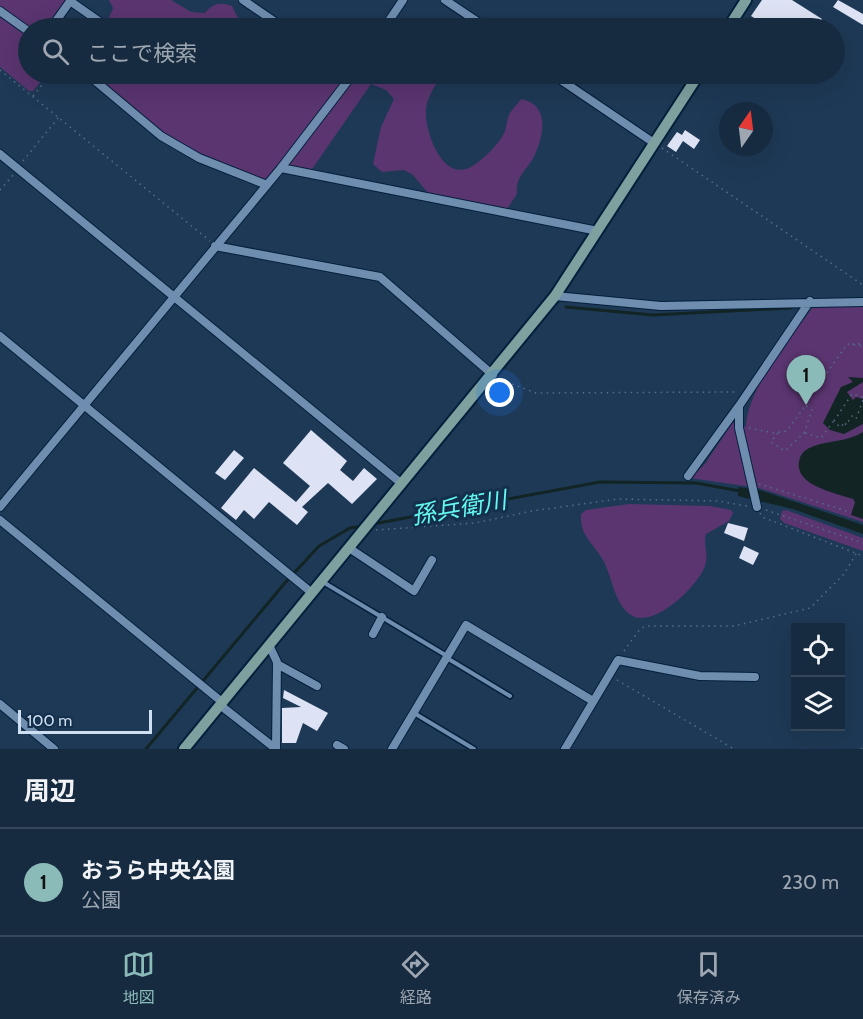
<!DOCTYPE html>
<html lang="ja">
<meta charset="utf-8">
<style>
:root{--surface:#162b40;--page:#1f3347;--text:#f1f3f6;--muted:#9ea7b1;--line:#354759;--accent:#8bbbb9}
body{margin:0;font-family:Cabin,"Noto Sans JP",sans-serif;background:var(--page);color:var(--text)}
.controls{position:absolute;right:18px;bottom:18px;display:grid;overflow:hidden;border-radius:0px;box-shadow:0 6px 24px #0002}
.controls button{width:54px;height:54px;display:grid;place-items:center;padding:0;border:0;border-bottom:2px solid var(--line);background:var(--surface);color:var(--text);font:30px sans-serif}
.compass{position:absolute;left:719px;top:102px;width:54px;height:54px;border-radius:50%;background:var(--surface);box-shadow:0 6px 24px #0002;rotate:14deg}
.scale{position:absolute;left:18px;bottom:15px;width:134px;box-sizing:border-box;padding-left:6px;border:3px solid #cedff1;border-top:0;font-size:16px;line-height:21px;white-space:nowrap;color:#cedff1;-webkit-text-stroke:4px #132f4b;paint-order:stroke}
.you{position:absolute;left:500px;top:393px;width:21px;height:21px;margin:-15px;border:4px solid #fff;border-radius:50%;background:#1a73e8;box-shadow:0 0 0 9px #1a73e833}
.badge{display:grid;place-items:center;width:39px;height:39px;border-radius:50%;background:var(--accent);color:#111;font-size:20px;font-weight:700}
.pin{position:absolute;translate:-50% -50px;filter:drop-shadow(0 2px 3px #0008)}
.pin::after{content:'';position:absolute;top:32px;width:21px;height:18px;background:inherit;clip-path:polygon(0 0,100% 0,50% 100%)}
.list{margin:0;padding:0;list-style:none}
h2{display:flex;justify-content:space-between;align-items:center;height:78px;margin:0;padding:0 24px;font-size:26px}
h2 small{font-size:20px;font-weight:400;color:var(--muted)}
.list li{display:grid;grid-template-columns:39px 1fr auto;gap:18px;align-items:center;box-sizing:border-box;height:108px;padding:0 24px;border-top:2px solid var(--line)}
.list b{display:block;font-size:22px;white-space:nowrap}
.list p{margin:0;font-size:20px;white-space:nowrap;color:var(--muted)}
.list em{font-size:20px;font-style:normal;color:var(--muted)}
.icon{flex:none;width:33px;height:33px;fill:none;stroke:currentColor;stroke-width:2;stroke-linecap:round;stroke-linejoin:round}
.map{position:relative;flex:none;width:863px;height:749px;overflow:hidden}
.search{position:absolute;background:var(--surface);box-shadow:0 6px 24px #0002;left:18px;right:18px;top:18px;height:66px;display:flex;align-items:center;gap:15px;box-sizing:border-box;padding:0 21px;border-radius:33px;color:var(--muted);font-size:22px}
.sheet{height:186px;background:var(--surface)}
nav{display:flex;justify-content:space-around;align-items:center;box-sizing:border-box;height:84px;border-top:2px solid var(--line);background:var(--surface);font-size:16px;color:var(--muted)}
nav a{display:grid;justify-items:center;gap:3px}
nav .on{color:var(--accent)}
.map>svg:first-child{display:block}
.green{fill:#5a3570}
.water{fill:#122524}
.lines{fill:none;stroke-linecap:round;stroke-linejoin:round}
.stream{stroke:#122524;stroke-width:3}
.building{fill:#dde2f4}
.lane-casing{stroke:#041f3b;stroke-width:7}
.street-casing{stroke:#041f3b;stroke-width:10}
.secondary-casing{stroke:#041f3b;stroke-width:14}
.path{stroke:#566e87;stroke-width:1.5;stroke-dasharray:1.5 4.5;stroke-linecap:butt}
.lane{stroke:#6f8daf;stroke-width:4}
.street{stroke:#6f8daf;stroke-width:8}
.secondary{stroke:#7ea09f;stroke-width:10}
.labels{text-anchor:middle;stroke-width:6;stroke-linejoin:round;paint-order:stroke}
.water-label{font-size:24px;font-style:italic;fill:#65f7f1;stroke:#132f4b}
</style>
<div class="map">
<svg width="863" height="749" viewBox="0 0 863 749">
<rect width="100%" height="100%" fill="#1e3956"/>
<path class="green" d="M0,0h68l-19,28h-20l-29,-18z
M109,0h62l20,12 14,1c8,-10 15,-11 27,-7l11,22h-138l8,-20z
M0,15l28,19v40h19l-14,17h-4l-29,-24z
M94,74h227l15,10 21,-10h85c-6,11 -16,24 -16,37 -1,22 18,75 48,54 9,-6 24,-20 29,-30 4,-6 3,-15 7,-22 3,-5 8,-9 11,-14 27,5 24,32 15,53 -6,17 -21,22 -19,42l-13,19 -70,-13 -21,-25 -9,-5 -22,2 -9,-8 8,-37 13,-28 -8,-9 -15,-6 -61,88 -30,-7 -12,15 -9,-1 -58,-25 -38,-22z
M863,304v218l-104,-34 -69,-10 15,-14 28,-42 13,5c1,-40 46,-89 68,-122z
M629,504l81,2 21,4 2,3 -4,8 -23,13c-3,11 3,20 -1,32 -7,20 -56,69 -78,46 -13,-13 -15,-34 -23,-50 -9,-18 -25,-26 -23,-48l5,-4z
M786,510l77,28v13l-79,-28 -4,-4 2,-8z"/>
<path class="water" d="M848,377l15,1v4l-16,10 6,8 3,-3 7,2v25l-19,10 -14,-4 -7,-7 18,-36 12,-5z
M863,432v87l-12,-4 4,-13 -2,-3c-16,-6 -58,-13 -54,-37 1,-9 7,-13 15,-16 17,-6 33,-4 49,-14z
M738,487l22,3 103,35v9l-70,-25 -55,-13z"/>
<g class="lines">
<path class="stream" d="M566,307l87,8 138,-7
M373,524l227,-42 96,1 44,8
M146,749l138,-165 35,-38 31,-18 13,-2"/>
</g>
<path class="building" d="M762,0h30l30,19 -1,2 11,7h-20l-17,-10 -7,10 -13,-4 -4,4 -20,-12z
M838,0l25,14v11l-30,-18z
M685,130l15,10 -6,9 -11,-8 -7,11 -9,-6 10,-14 5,3z
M311,430l36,31 -7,9 13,11 11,-13 13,11 -25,25 -24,-21 -26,24 6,5 -11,13 -28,-23 -15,17 -10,-9 -8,10 -15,-12 33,-40 42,34 14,-16 -27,-23z
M234,450l10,8 -19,22 -10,-7z
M728,523l20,5 -4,13 -20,-8z
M744,546l15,7 -6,12 -14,-7z
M284,690l44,23 -11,18 -14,-8 -7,20h-14v-35l19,-1 -18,-9z"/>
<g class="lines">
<g class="lane-casing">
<path id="lane" d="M323,582l124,74
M447,658l63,38
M414,713l60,36"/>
</g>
<g class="street-casing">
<path id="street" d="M243,0l41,28
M445,0l42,28
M70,1l30,21 -5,6
M0,11l28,20
M51,28l20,-28
M384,28l19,-28
M87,74l74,62 38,22 68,27
M552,74l102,69
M0,154l402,330
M281,168l317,63
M215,246l165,31 113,98
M555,296l106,10 202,-4
M0,336l312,257
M688,476l50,-69
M0,507l281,-339 72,-94
M757,507l-18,-79v-22l71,-105
M0,520l222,182
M349,548l65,43 18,-31
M373,634l9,-17
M269,645l8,17 -1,87
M277,664l40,22
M0,704l54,45
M220,705l56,44
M337,745l7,4
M392,749l74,-124 127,76
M565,749l53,-89 82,16 55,1"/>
</g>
<g class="secondary-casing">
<path id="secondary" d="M728,28l18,-28
M184,749l371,-453 144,-222"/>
</g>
<path class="path" d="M0,70l210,171
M33,96l18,-22
M662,148l201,137
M23,161l35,-43
M0,190l13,-15
M852,344h11
M501,380l35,13 201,-1
M834,421l18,-27 11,3
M749,428l25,5 13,-2 18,-25
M778,433l-7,9 14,9 19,-18 8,-23 -7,-5 42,-61 16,2
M805,433l16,5 12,-16 8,5 4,-5 1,3 6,-9 4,3 7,-19
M759,484l91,28
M766,510l97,33
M760,513l2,4 101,39
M376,530l99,-7 57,-12 86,-12 100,2 29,5
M624,651l16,-22 6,-3h88l76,-18 34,-34 12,-20
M617,680l117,69
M861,749l2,-2"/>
<use href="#lane" class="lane"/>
<use href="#street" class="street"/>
<use href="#secondary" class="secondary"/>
</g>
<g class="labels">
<g class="water-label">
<text transform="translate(459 508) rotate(-10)" y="8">孫兵衛川</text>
</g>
</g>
</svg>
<div class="controls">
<button><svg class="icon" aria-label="locate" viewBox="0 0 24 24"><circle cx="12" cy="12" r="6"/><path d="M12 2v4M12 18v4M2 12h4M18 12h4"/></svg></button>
<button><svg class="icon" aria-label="layers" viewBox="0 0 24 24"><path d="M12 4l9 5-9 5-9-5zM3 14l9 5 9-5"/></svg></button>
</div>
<svg class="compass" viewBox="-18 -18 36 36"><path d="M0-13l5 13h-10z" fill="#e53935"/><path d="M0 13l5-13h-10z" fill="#9ea7b1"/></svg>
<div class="scale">100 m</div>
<div class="you"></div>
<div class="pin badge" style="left:806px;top:405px">1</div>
<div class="search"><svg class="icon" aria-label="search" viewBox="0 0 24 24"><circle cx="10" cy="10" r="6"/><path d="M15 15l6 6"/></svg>ここで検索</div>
</div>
<section class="sheet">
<h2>周辺<small></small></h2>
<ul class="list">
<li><span class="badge">1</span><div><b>おうら中央公園</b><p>公園</p></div><em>230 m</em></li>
</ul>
</section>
<nav>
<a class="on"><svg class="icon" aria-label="map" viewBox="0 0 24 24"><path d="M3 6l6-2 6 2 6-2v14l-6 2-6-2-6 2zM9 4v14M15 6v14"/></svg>地図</a>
<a><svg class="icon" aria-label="directions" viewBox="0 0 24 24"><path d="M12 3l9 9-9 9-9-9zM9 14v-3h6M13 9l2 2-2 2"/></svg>経路</a>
<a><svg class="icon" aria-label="saved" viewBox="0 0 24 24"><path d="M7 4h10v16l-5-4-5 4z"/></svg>保存済み</a>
</nav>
